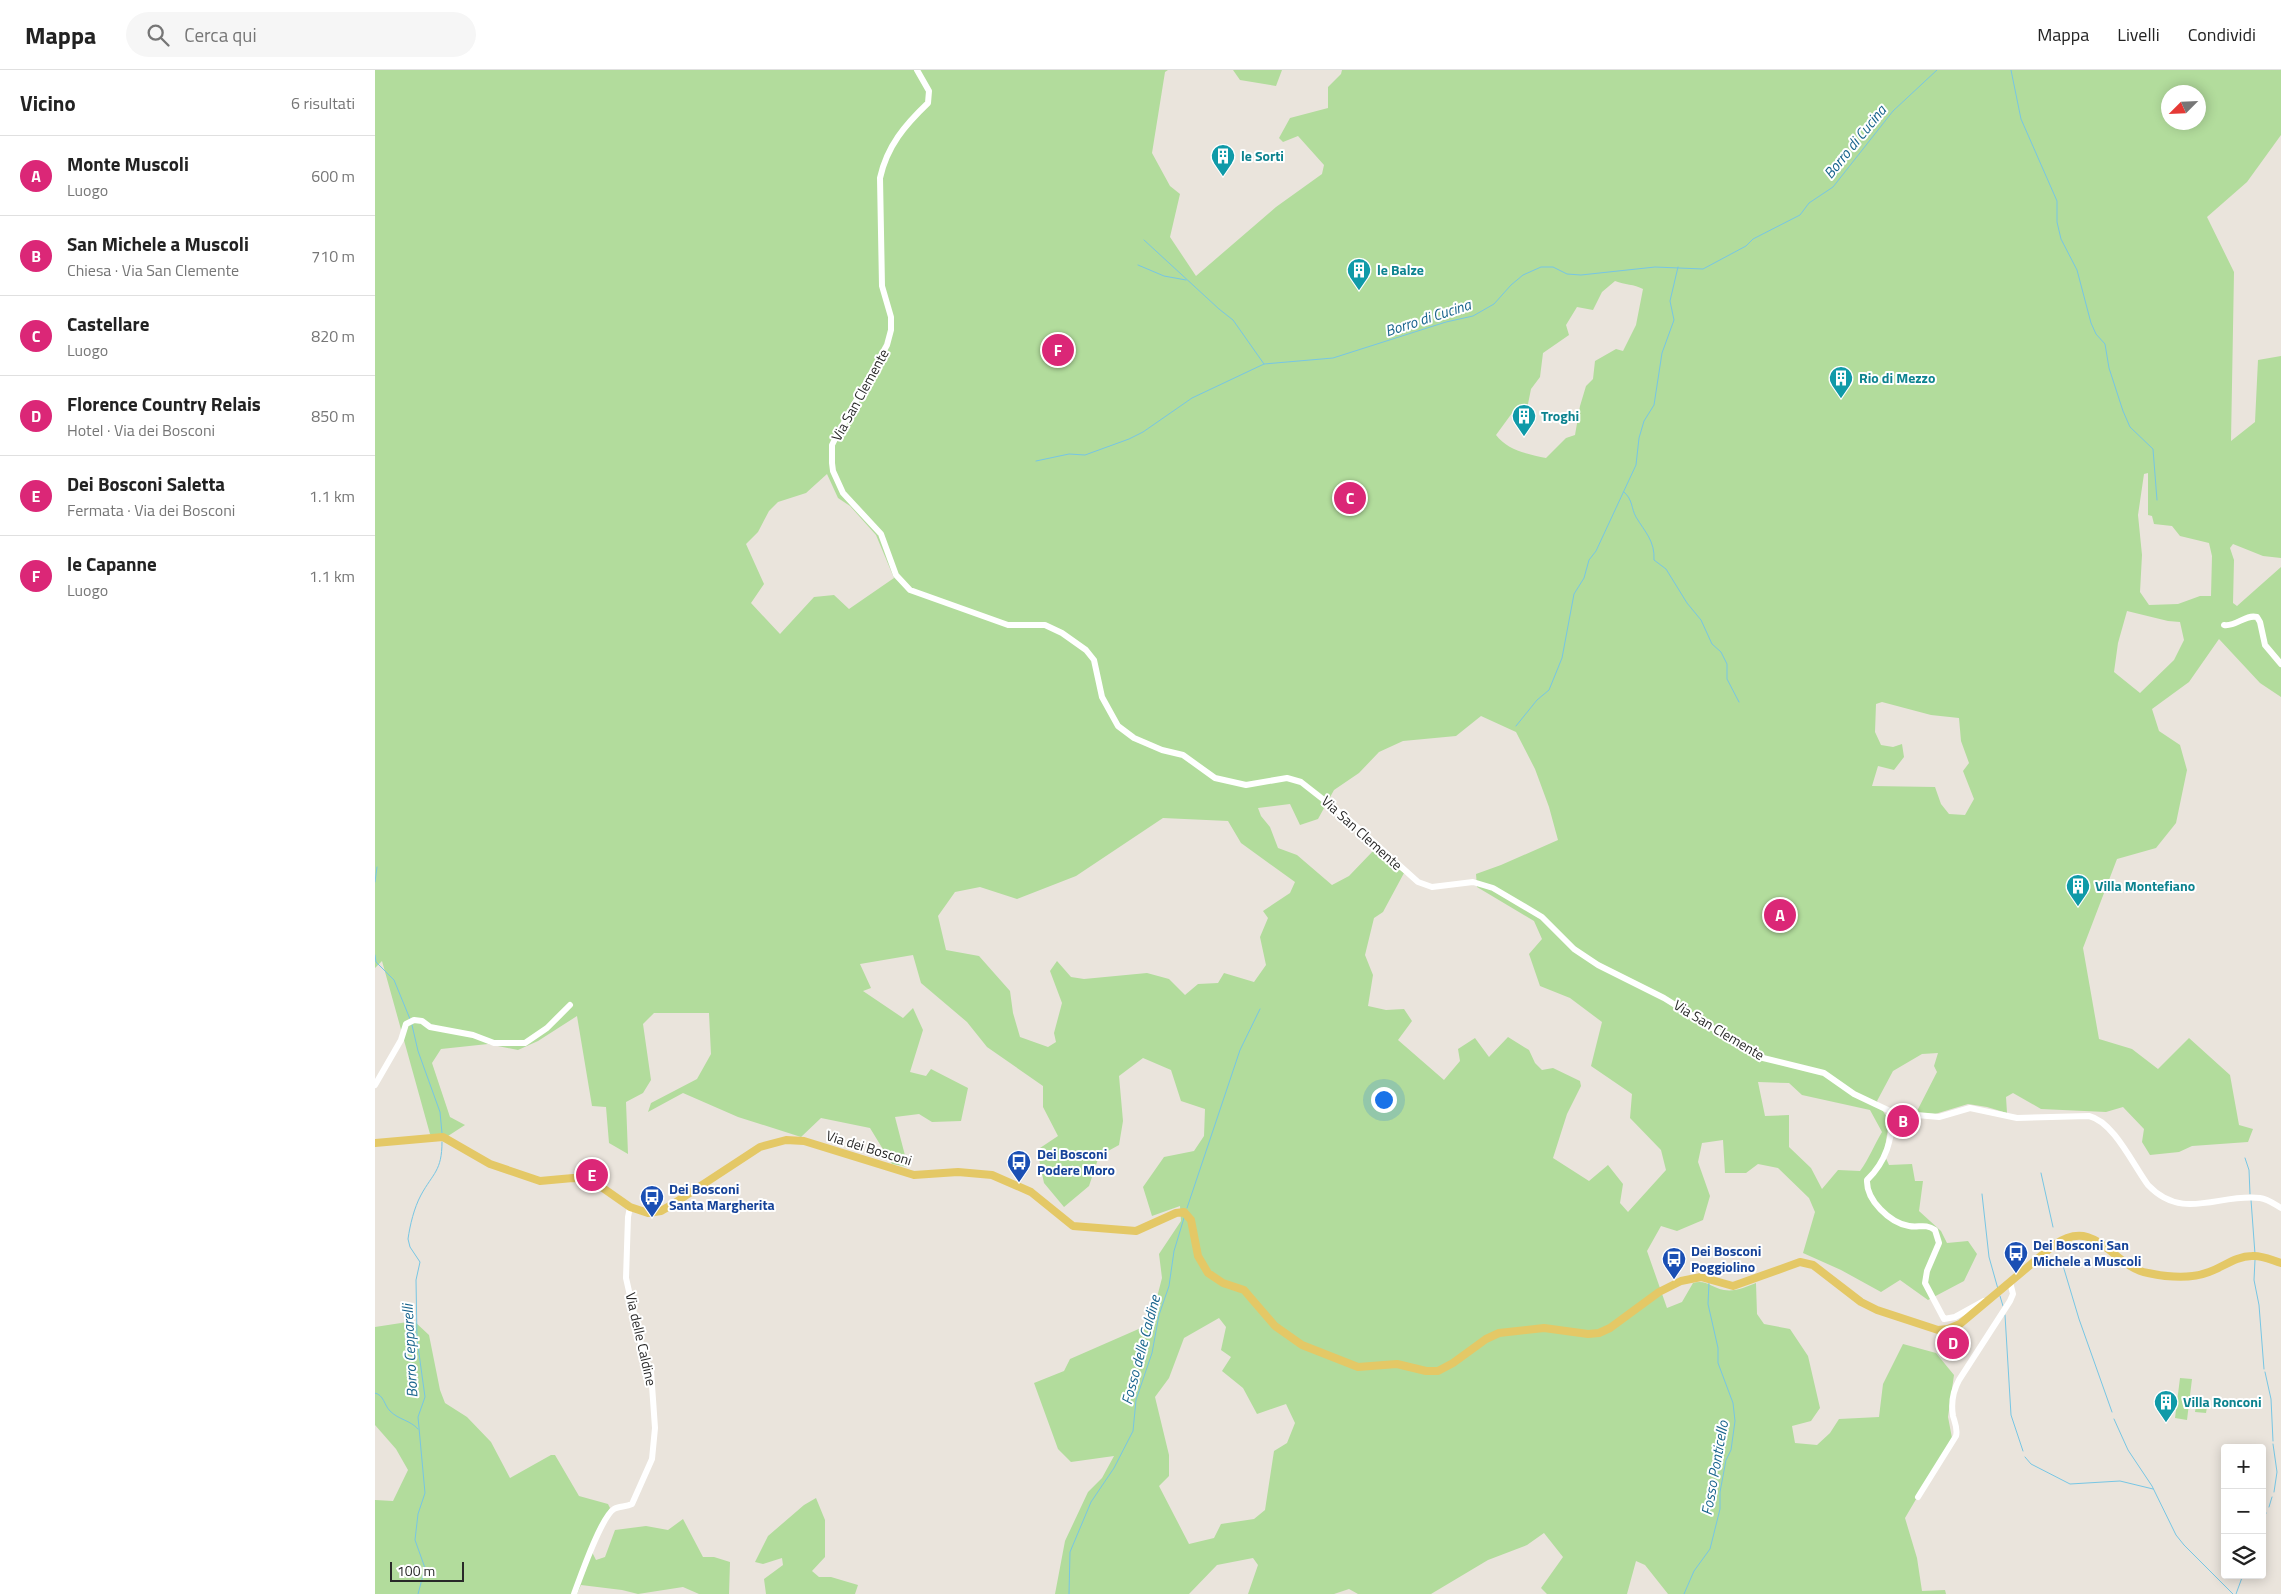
<!DOCTYPE html>
<html lang="it">
<meta charset="utf-8">
<style>
:root{--surface:#fff;--page:#f6f6f6;--text:#222;--muted:#767676;--line:#e0e0e0;--accent:#db2777}
body{margin:0;font-family:"Titillium Web",sans-serif;background:var(--page);color:var(--text)}
.controls{position:absolute;right:15px;bottom:15px;display:grid;overflow:hidden;border-radius:5px;box-shadow:0 2px 12px #0003}
.controls button{width:45px;height:45px;display:grid;place-items:center;padding:0;border:0;border-bottom:1px solid var(--line);background:var(--surface);color:var(--text);font:25px sans-serif}
.compass{position:absolute;left:1786px;top:15px;width:45px;height:45px;border-radius:50%;background:var(--surface);box-shadow:0 2px 12px #0003;rotate:246deg}
.scale{position:absolute;left:15px;bottom:12px;width:74px;box-sizing:border-box;padding-left:5px;border:2px solid #292929;border-top:0;font-size:14px;line-height:18px;white-space:nowrap;color:#292929;-webkit-text-stroke:4px #fff;paint-order:stroke}
.you{position:absolute;left:1008px;top:1029px;width:18px;height:18px;margin:-12px;border:4px solid #fff;border-radius:50%;background:#1a73e8;box-shadow:0 0 0 8px #1a73e833}
.badge{display:grid;place-items:center;width:32px;height:32px;border-radius:50%;background:var(--accent);color:#fff;font-size:16px;font-weight:700}
.pin{position:absolute;translate:-50% -50%;border:2px solid #fff;box-shadow:0 1px 5px #0006}
.list{margin:0;padding:0;list-style:none}
h2{display:flex;justify-content:space-between;align-items:center;height:65px;margin:0;padding:0 20px;font-size:21px}
h2 small{font-size:16px;font-weight:400;color:var(--muted)}
.list li{display:grid;grid-template-columns:32px 1fr auto;gap:15px;align-items:center;box-sizing:border-box;height:80px;padding:0 20px;border-top:1px solid var(--line)}
.list b{display:block;font-size:19px;white-space:nowrap}
.list p{margin:0;font-size:16px;white-space:nowrap;color:var(--muted)}
.list em{font-size:16px;font-style:normal;color:var(--muted)}
.icon{flex:none;width:28px;height:28px;fill:none;stroke:currentColor;stroke-width:2;stroke-linecap:round;stroke-linejoin:round}
.map{position:relative;flex:none;width:1906px;height:1524px;overflow:hidden}
header{display:flex;align-items:center;gap:30px;box-sizing:border-box;height:70px;padding:0 25px;background:var(--surface);border-bottom:1px solid var(--line)}
header strong{font-size:24px}
nav{display:flex;gap:28px;margin-inline-start:auto;font-size:18px}
.search{width:350px;height:45px;background:var(--page);display:flex;align-items:center;gap:12px;box-sizing:border-box;padding:0 18px;border-radius:28px;color:var(--muted);font-size:19px}
main{display:flex}
aside{flex:1;background:var(--surface)}
.map>svg:first-child{display:block}
.green{fill:#b2dc9c;fill-rule:evenodd}
.lines{fill:none;stroke-linecap:round;stroke-linejoin:round}
.stream{stroke:#77c6e4;stroke-width:1}
.minor{stroke:#fff;stroke-width:6}
.major{stroke:#e4c866;stroke-width:8}
.labels{text-anchor:middle;stroke-width:4;stroke-linejoin:round;paint-order:stroke}
.culture-label{font-size:14px;font-weight:bold;fill:#0d838f;stroke:#fff;text-anchor:start}
.street-label{font-size:14px;fill:#292929;stroke:#fff}
.transit-label{font-size:14px;font-weight:bold;fill:#164399;stroke:#fff;text-anchor:start}
.water-label{font-size:15px;font-style:italic;fill:#18648d;stroke:#fff}
</style>
<header>
<strong>Mappa</strong>
<div class="search"><svg class="icon" aria-label="search" viewBox="0 0 24 24"><circle cx="10" cy="10" r="6"/><path d="M15 15l6 6"/></svg>Cerca qui</div>
<nav><a>Mappa</a><a>Livelli</a><a>Condividi</a></nav>
</header>
<main>
<aside>
<h2>Vicino<small>6 risultati</small></h2>
<ul class="list">
<li><span class="badge">A</span><div><b>Monte Muscoli</b><p>Luogo</p></div><em>600 m</em></li>
<li><span class="badge">B</span><div><b>San Michele a Muscoli</b><p>Chiesa · Via San Clemente</p></div><em>710 m</em></li>
<li><span class="badge">C</span><div><b>Castellare</b><p>Luogo</p></div><em>820 m</em></li>
<li><span class="badge">D</span><div><b>Florence Country Relais</b><p>Hotel · Via dei Bosconi</p></div><em>850 m</em></li>
<li><span class="badge">E</span><div><b>Dei Bosconi Saletta</b><p>Fermata · Via dei Bosconi</p></div><em>1.1 km</em></li>
<li><span class="badge">F</span><div><b>le Capanne</b><p>Luogo</p></div><em>1.1 km</em></li>
</ul>
</aside>
<div class="map">
<svg width="1906" height="1524" viewBox="0 0 1906 1524">
<rect width="100%" height="100%" fill="#eae4dc"/>
<path class="green" d="M0,0h793l-3,2 -13,81 18,33 10,8 -10,43 26,39 80,-69 46,-33 2,-9 -26,-29 -15,6 -4,-4 11,-20 38,-10v-21l13,-13 1,-4h939v65l-34,47 -40,35 27,55 -3,169 24,-19 3,-62 23,-4v202l-18,-2 -30,-12 -3,4 4,12 -1,43 4,3 44,-39v130l-21,-14 -41,-44 -30,43 -37,27 7,22 21,14 7,25 -11,53 -20,25 -39,11 -34,89 16,91 33,10 26,20 31,-31 41,37 9,50 14,4 -5,13 -56,4 -13,6 -29,3 -8,-13 2,-13 -21,-22 -17,5 -65,-3 -28,-16 -7,4 1,16 -20,-6 -19,-3 -33,10 -19,-1 21,-41 -3,-6 4,-13 -16,1 -29,17 -16,30 12,20 -5,33 5,11 23,-1 3,17h8l-4,30 22,20 6,12 21,-2 9,13 -13,27 -36,19 -28,-20 -19,12 -40,-22 -38,-17 12,-41 -6,-14 -31,-30 -20,-4 -12,9h-21l-2,-33 -21,3 -4,19 12,34 -7,24 -26,11 -16,-5 -14,25 20,57 15,-6 11,-19c13,-4 19,5 31,7 11,2 22,-3 32,-7l1,31 7,10 26,5 18,27 12,52 -9,13 -19,5 3,17 22,2 13,-12 9,-14 40,-2 4,-33 20,-40 33,9 18,22 -6,42 4,21 -47,80 12,40 5,33 23,-1 1,4h-278l-23,-29 -9,-4 -9,33h-80l-6,-6 22,-31 -19,-24 -17,12 -39,15 -57,34h-73l-9,-5 -15,5h-86l10,-29 -5,-7 -36,7 -28,29h-134l10,-53 23,-49 14,-14 12,-22 -43,6 -13,-13 -24,-66 30,-12 6,-12 80,-35 12,-46 -3,-24 22,-33 -1,-15 -28,10 -9,-29 21,-30 30,-6 10,-15 1,-27 -24,-8 -10,-31 -28,-12 -24,18 4,45 -4,24 -20,11 -10,30 -25,21 -20,-24 -7,-33 21,-14 -15,-29v-21l-56,-39 -20,-25 -46,-39 -8,-28 -53,9 11,24 -8,3 40,27 10,-10 10,22 -13,42 16,4 5,-7 37,19 -7,33 -29,1 -13,-8 -24,3 13,50 -16,-3 -22,-36 -49,-10 -20,19 -63,-20 -55,-24 -35,19 3,-9 46,-24 14,-25 -2,-41h-55l-11,11 8,56 -8,13 -17,9 2,52 -19,-11 -3,-36 -14,-1 -15,-90 -39,25 -20,9 -30,-6 -47,5 -9,14 18,54 15,8 -17,11 -18,-2 -48,-173 -7,7zM1794,22h30v30h-30zM1240,211c10,4 19,3 28,8l-7,36 -13,26 -7,-2 -21,12 -2,18 -7,7 -6,20 -5,29 -9,3 -20,20c-17,-4 -38,-7 -50,-23l19,-26h12l4,-20 9,-12 3,-24 26,-18 -3,-10 11,-18 16,3 9,-18zM1773,403v42l4,1 2,8 18,2 8,10 29,7 3,13 -1,40h-11l-22,8 -29,1 -9,-13 2,-37 -4,-40 6,-41zM452,404l11,24 12,8 26,29 18,43 -45,31 -15,-14 -20,2 -34,37 -29,-31 13,-19 -18,-40 12,-12 11,-21 9,-9 28,-9zM1752,541l41,10 12,1 4,18 -10,20 -34,33 -26,-21 4,-29zM1507,632l49,13 28,3 2,23 8,22 -6,8 11,28 -9,16 -16,-1 -8,-10 -6,-17 -63,-1 6,-20 16,4 10,-13 -2,-13 -9,3 -12,-2 -6,-13 1,-28zM1106,646l35,16 19,37 14,38 9,33 -57,25 -25,9 1,13 57,34 8,18 -13,15 11,32 30,12 32,24 -11,44 41,28 -2,24 31,32 5,20 -38,42 -8,-9 3,-19 -15,-19 -19,16 -36,-23 14,-44 14,-28 -1,-5 -27,-13 -11,2 -7,-7 -6,-13 -21,-13 -19,20 -14,-19 -17,11 2,12 -16,19 -46,-40 14,-19 -8,-12 -18,1 -18,-4 5,-31 -8,-20 9,-37 9,-6 21,-39 -31,-22 -24,25 -17,9 -35,-30 -19,-7 -8,-21 -9,-11 -3,-8 32,-4 10,21 18,-6 16,-29 25,-17 20,-21 24,-11 53,-5zM788,748l65,3 13,22 54,39 -5,11 -27,18 5,7 -8,19 6,28 -12,17 -30,-9 -6,10 -20,1 -13,11 -16,-16 -22,-6 -63,6 -13,-2 -14,-16 -7,10 12,32 -8,30 2,9 -8,5 -28,-10 -7,-24 -3,-22 -31,-35 -33,-6 -8,-34 17,-24 25,-5 37,12 59,-23zM1383,1012l31,1 13,12 68,15 12,22c-8,13 -13,27 -22,39l-22,-1 -16,19 -11,-21 -22,-21v-32l-24,1zM844,1248l7,9 -5,23 10,7 -9,14 21,17 14,26 29,-10 9,19 -8,20 -13,8 -9,59 -11,9 -33,5 -7,14 -25,6 -30,-58 10,-10v-21l-14,-58 14,-19 15,-40z
M858,0h49l-6,16 -36,-6z
M39,1251l15,14 11,55 5,13 22,14 24,25 19,36 41,-23h4l24,41 29,8 2,4 -20,40 6,12 9,-3 10,-27 31,-4 22,4 15,-11 20,38h11l16,5 -1,32h-30l-16,-7 -45,7 -16,-4 -41,-5 -4,9h-202v-94l18,1 15,-31 -12,-21 -21,-24v-98z
M1805,1308l12,1 -5,41 -12,-2z
M1822,1329l11,2 -2,12 -11,-1z
M441,1428l9,22v37l-13,14 7,6h12l27,8 -3,9h-89l-2,-15 19,-14 -1,-7 -19,6 -8,-2 13,-26 36,-31z"/>
<g class="lines">
<path class="stream" d="M1636,0l10,49 36,82v21l4,17 16,31 14,53 5,11 9,10 4,24 14,43 7,16 23,22 4,51
M769,170l75,69 14,11 31,44
M763,195l26,11 22,4
M661,391l33,-7 16,1 44,-16 14,-7 49,-34 72,-34 69,-6 113,-36 27,-6 21,-12 17,-19 12,-10 18,-8h12l14,7 14,1 74,-8 48,2 43,-23 7,-7 47,-24 9,-12 24,-16 60,-76 44,-41
M1249,422c9,8 7,16 12,25 9,15 19,24 18,43l12,9 21,34 14,17 11,24 9,8 6,12v15l12,23
M1141,656l21,-26 12,-10 13,-32 12,-64 10,-16 5,-18 7,-9 40,-86 3,-27 5,-17 10,-16 8,-52 12,-33 -4,-19 8,-34
M0,812l2,-15
M0,885l1,7 18,18 16,39
M37,955l6,26 22,61 2,21
M1870,1088l4,12 1,24
M1666,1103l12,54
M1607,1124l7,63 9,32
M1876,1130l4,54
M812,1138l53,-158 20,-41
M1686,1189l18,60 33,93
M1880,1190l-1,20 5,25 5,64
M1625,1226l3,10
M1630,1245l6,100 12,36
M1890,1302l6,27 2,42
M0,1323c9,2 9,12 15,18 9,9 20,9 28,18
M1739,1349l14,31 24,36 24,49 8,10 49,49
M1898,1374l4,28 -3,20
M1650,1387l6,7 39,20 50,-3 33,8
M1894,1437l3,-10
M1887,1455l4,-12
M43,1524l7,-26 -10,-28 3,-26 7,-21 -7,-76 7,-20 -8,-58 -1,-59 4,-18 -10,-15 -2,-8c2,-14 6,-31 13,-44 12,-22 21,-24 21,-53
M694,1524l1,-42 21,-50 23,-34 19,-37 3,-31 16,-47 7,-38 10,-29 5,-35 10,-33
M1309,1524l10,-23 16,-22 10,-40v-17l6,-32 5,-10 4,-29 -2,-18 -15,-40v-15l-10,-44 1,-21
M1861,1524l7,-19"/>
<path class="minor" d="M542,0l12,21 -1,12c-23,22 -41,43 -48,75l2,108 9,31v13l-4,15 -51,92 -4,8v18l1,8 10,22 38,41 15,41 14,15 98,35h37l17,8 24,17 8,10 8,37 16,29 16,12 28,12 21,5 32,23 31,7 41,-7 14,4 46,36 71,64 14,5 41,-5 20,6 49,29 32,32 24,16 66,33 95,59 65,16 30,21 40,19 45,4 31,-9 47,10 72,-2c25,6 44,49 59,69 35,37 71,8 112,13 8,1 14,6 21,10
M1849,555c12,2 21,-11 33,-8l3,5 5,23 16,19
M0,1015l26,-45 5,-16 8,-4 8,1 8,6 43,8 21,8h31l22,-15 23,-23
M1519,1043c-3,27 -7,48 -27,67 -1,20 23,43 42,46 10,2 16,-3 26,4l4,13 -12,28 -2,12 19,36 11,-2 29,-16
M1543,1427l38,-61c2,-7 -1,-13 -3,-20 -2,-12 0,-25 6,-36l51,-79 3,-7 -3,-12
M199,1524c6,-16 27,-77 40,-85 5,-3 12,-2 18,-5l20,-45 3,-31 -4,-57 -8,-18 -17,-75 2,-61 2,-10"/>
<path class="major" d="M0,1073l68,-6 47,27 50,17 33,-3 17,1 40,28 18,6 13,-2 12,-7 87,-57 26,-7 18,1 110,34 44,-3 34,3 39,17 42,34 63,5 40,-18 8,-1 7,8 7,36 10,17 15,10 21,7 31,36 27,19 56,22 39,-3 29,7h12l15,-8 33,-24 13,-6 45,-5 44,6 11,-1 11,-5 49,-36 22,-11 20,-4 32,9 67,-24 13,3 48,37 16,8 61,20 10,-1 12,-5 94,-79c43,-30 58,22 94,28 19,4 43,6 61,-1 14,-5 27,-16 43,-16 10,-1 19,4 29,7"/>
</g>
<defs>
<g id="building-pin" transform="scale(1.25)"><path d="M0 17L-7.5 6A9.5 9.5 0 1 1 7.5 6Z" fill="#0f9aa8" stroke="#fff"/><path d="M-4-6H4V6H1V3H-1V6H-4ZM-2.5-4.3h1.7v1.8h-1.7ZM.8-4.3h1.7v1.8H.8ZM-2.5-1h1.7V.8h-1.7ZM.8-1h1.7V.8H.8Z" fill="#fff"/></g>
<g id="bus-pin" transform="scale(1.25)"><path d="M0 17L-7.5 6A9.5 9.5 0 1 1 7.5 6Z" fill="#1a4fb4" stroke="#fff"/><path d="M-5-6H5V4H4V6H2V4H-2V6H-4V4H-5ZM-3.5-4V0h7V-4ZM-3.5 1.2v1.5H-2V1.2ZM2 1.2v1.5H3.5V1.2Z" fill="#fff"/></g>
</defs>
<g fill-rule="evenodd">
<use href="#building-pin" x="848" y="86"/>
<use href="#building-pin" x="984" y="200"/>
<use href="#building-pin" x="1466" y="308"/>
<use href="#building-pin" x="1149" y="346"/>
<use href="#building-pin" x="1703" y="816"/>
<use href="#bus-pin" x="644" y="1092"/>
<use href="#bus-pin" x="277" y="1127"/>
<use href="#bus-pin" x="1641" y="1183"/>
<use href="#bus-pin" x="1299" y="1189"/>
<use href="#building-pin" x="1791" y="1332"/>
</g>
<g class="labels">
<g class="culture-label">
<text x="866" y="91">le Sorti</text>
<text x="1002" y="205">le Balze</text>
<text x="1484" y="313">Rio di Mezzo</text>
<text x="1166" y="351">Troghi</text>
<text x="1720" y="821">Villa Montefiano</text>
<text x="1808" y="1337">Villa Ronconi</text>
</g>
<g class="street-label">
<text transform="translate(485 325) rotate(-61)" y="5">Via San Clemente</text>
<text transform="translate(987 763) rotate(42)" y="5">Via San Clemente</text>
<text transform="translate(1344 960) rotate(31)" y="5">Via San Clemente</text>
<text transform="translate(494 1078) rotate(17)" y="5">Via dei Bosconi</text>
<text transform="translate(266 1269) rotate(77)" y="5">Via delle Caldine</text>
</g>
<g class="transit-label">
<text x="662" y="1089">Dei Bosconi<tspan x="662" dy="16">Podere Moro</tspan></text>
<text x="294" y="1124">Dei Bosconi<tspan x="294" dy="16">Santa Margherita</tspan></text>
<text x="1658" y="1180">Dei Bosconi San<tspan x="1658" dy="16">Michele a Muscoli</tspan></text>
<text x="1316" y="1186">Dei Bosconi<tspan x="1316" dy="16">Poggiolino</tspan></text>
</g>
<g class="water-label">
<text transform="translate(1480 72) rotate(-51)" y="5">Borro di Cucina</text>
<text transform="translate(1053 248) rotate(-18)" y="5">Borro di Cucina</text>
<text transform="translate(766 1280) rotate(-75)" y="5">Fosso delle Caldine</text>
<text transform="translate(35 1281) rotate(-93)" y="5">Borro Cepparelli</text>
<text transform="translate(1340 1398) rotate(-80)" y="5">Fosso Ponticello</text>
</g>
</g>
</svg>
<div class="controls">
<button>+</button>
<button>−</button>
<button><svg class="icon" aria-label="layers" viewBox="0 0 24 24"><path d="M12 4l9 5-9 5-9-5zM3 14l9 5 9-5"/></svg></button>
</div>
<svg class="compass" viewBox="-18 -18 36 36"><path d="M0-13l5 13h-10z" fill="#e53935"/><path d="M0 13l5-13h-10z" fill="#767676"/></svg>
<div class="scale">100 m</div>
<div class="you"></div>
<div class="pin badge" style="left:1405px;top:845px">A</div>
<div class="pin badge" style="left:1528px;top:1051px">B</div>
<div class="pin badge" style="left:975px;top:428px">C</div>
<div class="pin badge" style="left:1578px;top:1273px">D</div>
<div class="pin badge" style="left:217px;top:1105px">E</div>
<div class="pin badge" style="left:683px;top:280px">F</div>
</div>
</main>
